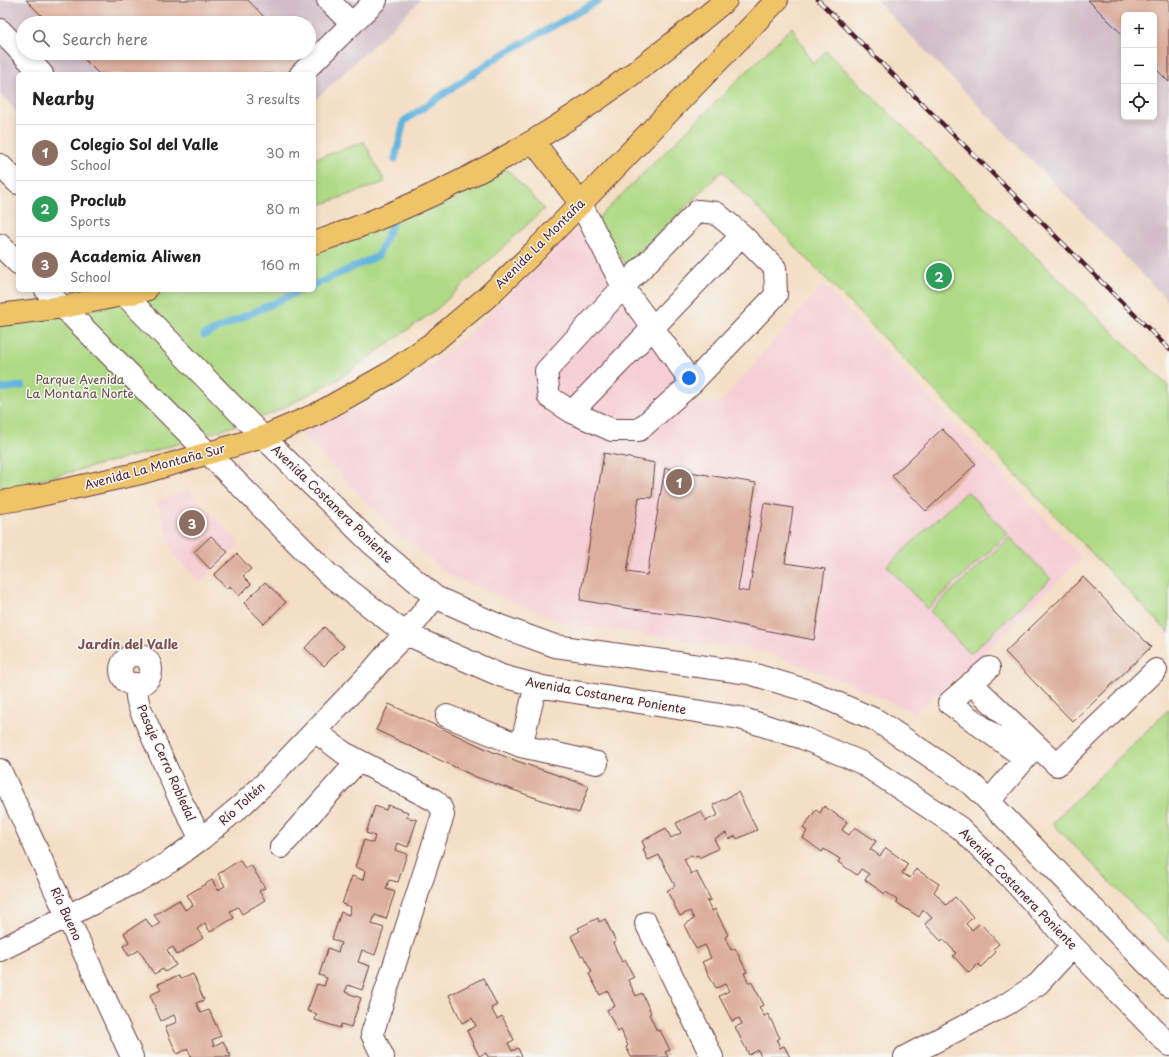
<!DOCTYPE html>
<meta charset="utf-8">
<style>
:root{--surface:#fff;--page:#f2f2f2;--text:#222;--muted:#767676;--line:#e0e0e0;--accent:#0f766e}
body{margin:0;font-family:"Playpen Sans",sans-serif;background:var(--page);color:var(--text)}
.controls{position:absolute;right:12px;top:12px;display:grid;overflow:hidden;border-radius:6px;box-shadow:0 2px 6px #0003}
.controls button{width:36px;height:36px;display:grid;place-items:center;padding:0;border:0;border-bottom:1px solid var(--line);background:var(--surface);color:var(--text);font:20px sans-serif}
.you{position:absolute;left:689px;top:378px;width:14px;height:14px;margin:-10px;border:3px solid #fff;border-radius:50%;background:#1a73e8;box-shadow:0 0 0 6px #1a73e833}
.badge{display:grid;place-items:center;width:26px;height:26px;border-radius:50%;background:var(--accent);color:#fff;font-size:13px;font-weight:700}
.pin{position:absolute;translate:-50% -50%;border:2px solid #fff;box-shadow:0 1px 4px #0006}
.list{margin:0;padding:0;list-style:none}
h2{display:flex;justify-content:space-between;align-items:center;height:52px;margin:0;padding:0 16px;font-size:17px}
h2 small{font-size:13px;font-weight:400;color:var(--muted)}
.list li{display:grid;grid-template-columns:26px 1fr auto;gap:12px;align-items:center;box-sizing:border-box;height:56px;padding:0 16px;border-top:1px solid var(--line)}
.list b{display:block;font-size:15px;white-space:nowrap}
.list p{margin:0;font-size:13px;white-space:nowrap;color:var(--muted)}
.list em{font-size:13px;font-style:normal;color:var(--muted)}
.icon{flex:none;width:22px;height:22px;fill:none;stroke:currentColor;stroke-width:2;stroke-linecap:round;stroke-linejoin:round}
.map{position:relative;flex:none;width:1169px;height:1057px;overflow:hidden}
.search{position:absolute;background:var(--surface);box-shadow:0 2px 6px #0003;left:16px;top:16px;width:300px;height:44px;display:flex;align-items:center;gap:10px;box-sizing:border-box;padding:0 14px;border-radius:22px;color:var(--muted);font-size:15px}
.panel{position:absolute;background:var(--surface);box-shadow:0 2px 6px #0003;left:16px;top:72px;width:300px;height:220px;border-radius:6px}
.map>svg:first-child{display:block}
.built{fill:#f6cfd6}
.industrial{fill:#d1bdc9;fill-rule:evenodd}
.green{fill:#afda85;stroke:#7c7c58}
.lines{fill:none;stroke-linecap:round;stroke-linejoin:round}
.stream{stroke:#63b4de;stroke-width:7}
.building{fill:#ddae9c}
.minor-casing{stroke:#643c42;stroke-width:24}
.major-casing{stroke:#643c42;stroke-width:24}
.minor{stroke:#fff;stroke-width:22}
.major{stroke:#efc469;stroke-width:22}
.rail-casing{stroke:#4a1f2b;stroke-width:4.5}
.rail{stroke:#f6f6f2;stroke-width:3;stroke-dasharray:9;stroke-linecap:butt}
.labels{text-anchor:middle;stroke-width:3;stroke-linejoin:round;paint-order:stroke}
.street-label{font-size:12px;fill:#4a1f2b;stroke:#f6f6f2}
.park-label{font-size:12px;fill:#634e42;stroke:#f6f6f2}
.neighbourhood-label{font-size:13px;font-weight:bold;fill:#7d5153;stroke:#f6f6f2}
</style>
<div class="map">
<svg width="1169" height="1057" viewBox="0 0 1169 1057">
<rect width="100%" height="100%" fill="#f6f6f2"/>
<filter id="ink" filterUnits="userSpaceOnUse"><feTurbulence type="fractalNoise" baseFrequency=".025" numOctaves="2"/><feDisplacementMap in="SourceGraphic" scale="8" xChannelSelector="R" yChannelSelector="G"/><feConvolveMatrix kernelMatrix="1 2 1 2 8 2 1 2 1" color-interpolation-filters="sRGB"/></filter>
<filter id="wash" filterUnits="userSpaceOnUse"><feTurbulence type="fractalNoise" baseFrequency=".012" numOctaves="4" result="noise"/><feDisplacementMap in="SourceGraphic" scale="16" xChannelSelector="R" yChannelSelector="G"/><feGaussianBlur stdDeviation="0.9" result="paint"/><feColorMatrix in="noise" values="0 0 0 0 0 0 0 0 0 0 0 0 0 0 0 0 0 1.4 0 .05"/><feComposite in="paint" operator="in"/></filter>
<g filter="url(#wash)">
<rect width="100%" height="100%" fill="#f4dec5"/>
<path class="built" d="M577,229l118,176 26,-3 102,-117 259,273 -105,102 -63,53 -64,-29 -88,-33 -197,-28 -115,-47 -55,-45 -95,-98 101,-45 54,-42z
M189,491l51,53 -40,38 -26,-26 -17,-55z"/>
<path class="industrial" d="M0,0h421l-107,101v-27h-296v39l-18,-19zM23,23h286v30h-286z
M876,0h293v302zM1124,15h30v102h-30z"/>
<path class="green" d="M792,27l21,37 13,-13 343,336v246l-447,-462 -96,94 -32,-43z
M364,142l21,40 -71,25v-48z
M504,166l40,43 -107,100 -97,69 -69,36 -106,34 -165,42v-174l27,-1 131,-25h156v-42z
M967,491l41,43 -81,75 -40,-43z
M1010,537l41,42 -81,75 -40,-43z
M1169,709v233l-117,-119z"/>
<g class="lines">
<path class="stream" d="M395,159l9,-38 92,-63 104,-58
M314,285l64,-29 16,-37
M204,335l98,-45
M0,389l22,-3"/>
</g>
<g id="blocks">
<path class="building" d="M26,0h222l22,23h-221z
M1088,0h81v82l-15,-15v-52h-30v21z
M78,53h221l4,4 -17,17h-187z
M942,429l34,35 -50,47 -34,-35z
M604,453l51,10 -3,35 -13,-1 -12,75 20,3 18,-107 91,15 -18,107 11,2 15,-89 29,5 -8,55 40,6 -11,71 -114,-23 -75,-9 -45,-8z
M211,536l17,16 -18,17 -16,-17z
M237,554l14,15 -8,7 8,8 -12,12 -9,-10 -3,3 -13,-14z
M1083,577l68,70 -78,75 -68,-70z
M265,582l21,20 -22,22 -20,-21z
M324,627l20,19 -20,20 -19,-18z
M389,704l104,48 35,13 61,21 -10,27 -103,-36 -100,-47z
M738,792l19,38 -20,9 -1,-3 -7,3 -3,-6 -12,6 5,9 -20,10 -1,-3 -5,2 -1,-2 -8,4 7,15 5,-3 15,29 -4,1 5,10 3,-2 13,26 -3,2 6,13 4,-2 12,24 -3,1 5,10 2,-2 13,24 -5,2 5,9 4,-2 12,24 -3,2 3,8 4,-2 6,11h-29l-3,-7 -9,5 -14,-28 7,-3 -3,-6 -7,3 -13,-25 10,-5 -4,-7 -9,4 -14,-26 9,-4 -6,-13 -9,4 -12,-24 10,-6 -4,-8 -10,5 -13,-25 8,-5 -16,-31 -11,5 -5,-11 2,-1 -3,-7 24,-13 5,10 10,-5 -5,-10 25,-12 5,10 12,-6 -5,-10z
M388,805l20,7 -2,5 11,3 -9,27 -11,-4 -2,7 12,4 -9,28 -9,-2 -3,9 9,3 -9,27 -11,-4 -3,9 12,4 -9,27 -13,-5 -4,12 12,4 -8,24 -14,-5 -3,7 16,6 -10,29 -10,-3 -1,4 -25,-8 2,-6 -10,-3 10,-27 7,2 3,-8 -8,-3 9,-27 10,4 3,-9 -9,-4 9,-27 8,3 2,-8 -9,-3 10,-28 11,4 2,-9 -10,-4 9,-27 9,3 2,-7 -9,-3 9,-27 11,4z
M824,806l23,16 -5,8 7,5 6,-8 21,14 -6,8 10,7 6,-8 22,16 -6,9 8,5 6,-9 23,15 -5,8 3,3 9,10 9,-8 18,20 -7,7 6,6 8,-7 19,21 -6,5 3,3 -15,15 -3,-3 -9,9 -16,-17 3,-3 -13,-14 -2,2 -16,-17 7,-6 -6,-6 -3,-2 -4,7 -23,-15 1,-2 -11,-8 -1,2 -20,-14 4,-6 -8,-5 -4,6 -19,-13 2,-3 -16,-10 -2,3 -19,-14 4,-7 -4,-3 13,-18 4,3z
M240,860l5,9 6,-4 14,23 -6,3 6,9 -23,14 -4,-7 -8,4 4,7 -24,14 -5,-9 -8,6 6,9 -26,17 -4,-8 -6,3 9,15 -11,7 -2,-3 -9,5 -15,-24 -10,6 -6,-10 6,-4 -5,-9 22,-14 6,9 8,-5 -6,-8 25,-15 6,10 8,-5 -6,-10 25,-15 6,10 7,-4 -7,-12z
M598,918l1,4 6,-3 11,23 -3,1 9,19 3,-2 9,17 -6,3 8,16 6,-3 9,20 -2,1 8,17 3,-1 10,20 -5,2 3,5h-37l-5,-10 2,-1 -7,-16 -3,2 -11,-22 8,-4 -7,-15 -8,4 -11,-21 3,-2 -9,-17 -2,1 -10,-20 9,-5 -2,-3z
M193,974l11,26 -8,3 5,10 8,-3 12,26 -9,4 2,6 9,-5 8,16h-40l-3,-8 -11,5 -12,-27 12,-5 -3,-7 -13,6 -11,-26 11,-5 -3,-6 20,-8 2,3z
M483,978l14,27 -6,3 6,11 5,-3 12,24 -6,3 4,8 6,-3 4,9h-34l-2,-4 -7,3 -12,-25 9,-5 -4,-8 -10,5 -13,-28z"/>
</g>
</g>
<g filter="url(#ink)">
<use href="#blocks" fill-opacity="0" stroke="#643c42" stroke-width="1"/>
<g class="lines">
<g class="minor-casing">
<path id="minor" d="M328,0l24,24
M0,30l42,44
M301,74l75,-74
M0,165l18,18
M581,204l42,83 30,41 39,55
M698,211l18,2 26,22 33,33 1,27 -84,88 -53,47h-27l-40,-18 -23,-15 -3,-26 77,-84z
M0,245l18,18
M46,290l282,284 78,60 96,42 41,11 197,31 63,20 59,25 98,65 48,47 65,71 96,99
M120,290l143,147 107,105 65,55 65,29 55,20 194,27 63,19 64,28 97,65 196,201
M572,412l170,-177
M121 670a15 15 0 1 1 30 0a15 15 0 1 1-30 0Z
M989,668l-40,35 76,55
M971,683l86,82 99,-95
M136,684l1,13 2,9 39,89 23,44
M447,716l74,30 76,17
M315,731l29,22 90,47c6,4 8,8 9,15l-71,219 11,23
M521,746l15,-61
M0,770l132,287
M989,801l46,-54
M281,847l77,-86
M646,923l66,134
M0,950l139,-70 32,-19 30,-22 41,-34 21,-20 110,-115 16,-19 17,-17 29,-37
M905,1057l102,-53 31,-20 35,-38"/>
</g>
<g class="major-casing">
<path id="major" d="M533,141l48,63
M314,243c75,-26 151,-61 219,-102 69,-41 132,-90 193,-141
M0,315l63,-8 83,-17
M0,502l27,-4 114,-25 122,-36 54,-23 71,-40 43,-30 56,-47 46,-44 244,-253"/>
</g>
<use href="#minor" class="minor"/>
<use href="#major" class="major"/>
<g class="rail-casing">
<path id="rail" d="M818,0l351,349"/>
</g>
<use href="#rail" class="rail"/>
</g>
</g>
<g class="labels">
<g class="street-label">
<text transform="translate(540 244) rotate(-45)" y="4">Avenida La Montaña</text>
<text transform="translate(155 467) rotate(-15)" y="4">Avenida La Montaña Sur</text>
<text transform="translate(332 504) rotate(44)" y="4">Avenida Costanera Poniente</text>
<text transform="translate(606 696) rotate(10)" y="4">Avenida Costanera Poniente</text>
<text transform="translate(166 763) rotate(66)" y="4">Pasaje Cerro Robledal</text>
<text transform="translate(242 804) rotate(-42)" y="4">Río Toltén</text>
<text transform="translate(1018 889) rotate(46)" y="4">Avenida Costanera Poniente</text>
<text transform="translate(66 914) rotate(65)" y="4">Río Bueno</text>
</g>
<g class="park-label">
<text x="80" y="384">Parque Avenida<tspan x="80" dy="14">La Montaña Norte</tspan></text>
</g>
<g class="neighbourhood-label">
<text x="128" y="649">Jardín del Valle</text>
</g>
</g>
</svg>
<div class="controls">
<button>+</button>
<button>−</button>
<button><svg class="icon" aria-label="locate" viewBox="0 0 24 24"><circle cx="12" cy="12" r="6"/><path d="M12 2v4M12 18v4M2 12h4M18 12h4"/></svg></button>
</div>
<div class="you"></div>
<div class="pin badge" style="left:679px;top:482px;background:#8d6e63">1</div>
<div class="pin badge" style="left:939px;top:276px;background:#2e9e5b">2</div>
<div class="pin badge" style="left:192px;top:523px;background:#8d6e63">3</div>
<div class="search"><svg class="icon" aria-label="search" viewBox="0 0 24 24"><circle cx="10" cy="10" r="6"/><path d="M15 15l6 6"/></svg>Search here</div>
<section class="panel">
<h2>Nearby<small>3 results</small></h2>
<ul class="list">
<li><span class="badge" style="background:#8d6e63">1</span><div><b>Colegio Sol del Valle</b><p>School</p></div><em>30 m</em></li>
<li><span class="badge" style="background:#2e9e5b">2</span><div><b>Proclub</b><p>Sports</p></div><em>80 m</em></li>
<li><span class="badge" style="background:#8d6e63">3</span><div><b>Academia Aliwen</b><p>School</p></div><em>160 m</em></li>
</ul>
</section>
</div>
